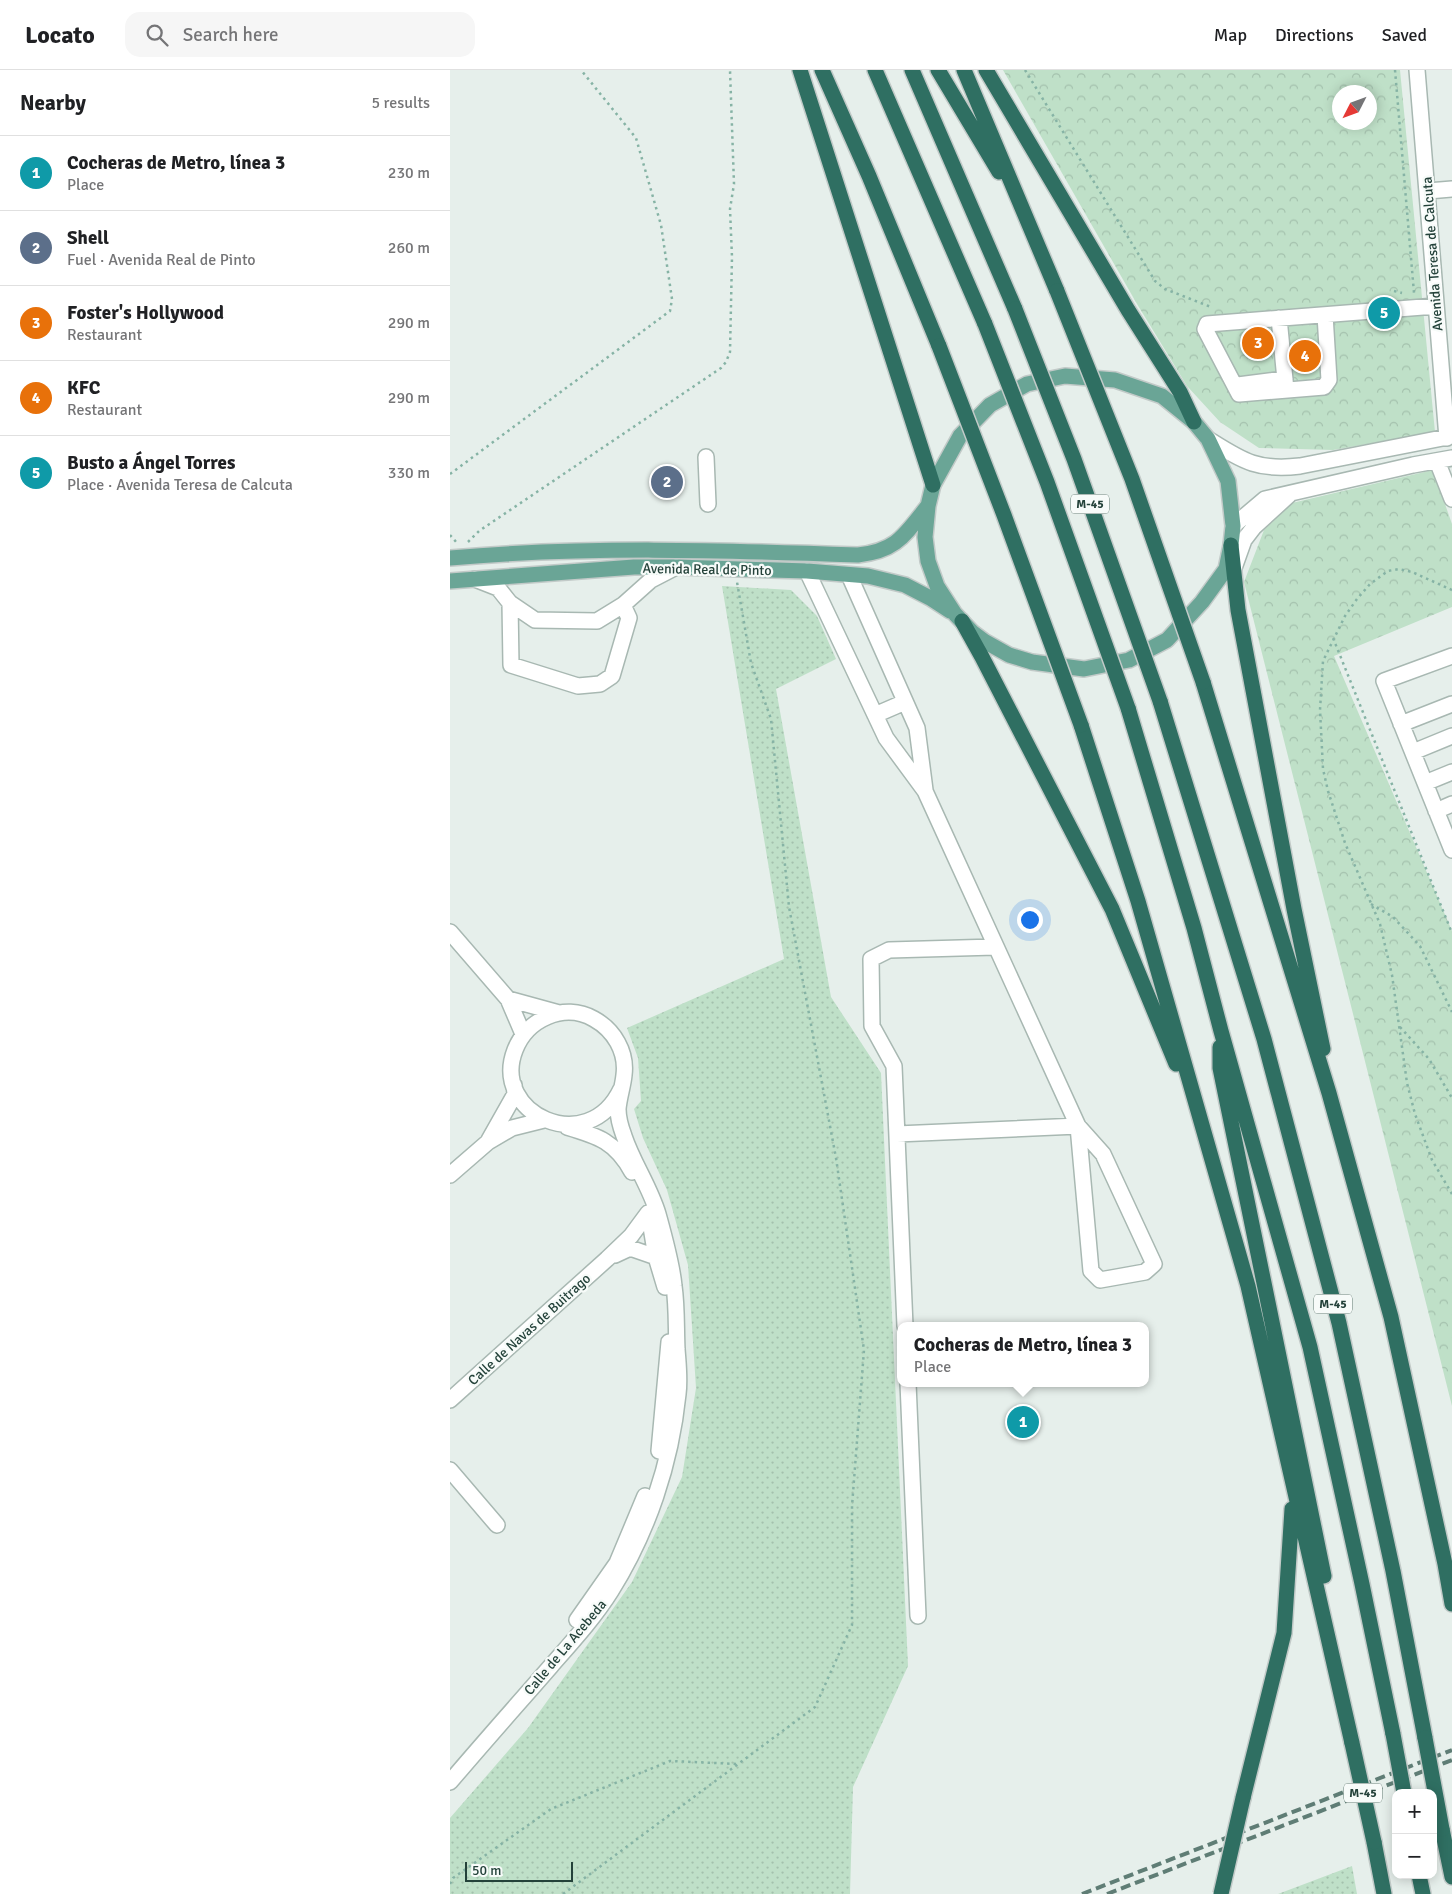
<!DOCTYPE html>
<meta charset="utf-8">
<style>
:root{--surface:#fff;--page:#f6f6f6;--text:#202124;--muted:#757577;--line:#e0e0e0;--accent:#7f4e3f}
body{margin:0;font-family:Signika,sans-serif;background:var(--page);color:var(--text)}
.controls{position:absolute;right:15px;bottom:15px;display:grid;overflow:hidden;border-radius:10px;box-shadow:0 2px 12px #0003}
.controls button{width:45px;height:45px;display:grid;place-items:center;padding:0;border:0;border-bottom:1px solid var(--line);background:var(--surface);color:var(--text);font:25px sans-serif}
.compass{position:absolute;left:882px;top:15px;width:45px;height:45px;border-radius:50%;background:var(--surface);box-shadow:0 2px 12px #0003;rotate:228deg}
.scale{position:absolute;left:15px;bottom:12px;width:108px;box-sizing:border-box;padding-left:5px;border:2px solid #24423a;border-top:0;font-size:14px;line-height:18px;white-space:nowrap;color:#24423a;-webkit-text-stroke:4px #f7fbf9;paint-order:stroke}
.you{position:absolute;left:579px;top:849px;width:18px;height:18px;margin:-12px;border:4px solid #fff;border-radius:50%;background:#1a73e8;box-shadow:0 0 0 8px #1a73e833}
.badge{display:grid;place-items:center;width:32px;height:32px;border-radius:50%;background:var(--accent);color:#fff;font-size:16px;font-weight:700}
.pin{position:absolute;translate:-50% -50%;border:2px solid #fff;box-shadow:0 1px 5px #0006}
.popup{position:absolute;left:447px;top:1252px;width:252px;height:65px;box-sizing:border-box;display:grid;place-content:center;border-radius:10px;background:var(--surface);filter:drop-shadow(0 1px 4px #0005);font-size:16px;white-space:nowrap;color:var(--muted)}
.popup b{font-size:19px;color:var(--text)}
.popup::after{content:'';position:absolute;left:50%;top:100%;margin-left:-10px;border:10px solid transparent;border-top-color:var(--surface)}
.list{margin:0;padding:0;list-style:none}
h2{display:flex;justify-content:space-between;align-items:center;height:65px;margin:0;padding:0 20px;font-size:21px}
h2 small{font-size:16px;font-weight:400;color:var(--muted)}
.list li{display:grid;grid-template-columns:32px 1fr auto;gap:15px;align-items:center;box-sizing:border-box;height:75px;padding:0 20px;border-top:1px solid var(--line)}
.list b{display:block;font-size:19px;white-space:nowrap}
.list p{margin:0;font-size:16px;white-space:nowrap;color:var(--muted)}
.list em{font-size:16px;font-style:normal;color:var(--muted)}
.icon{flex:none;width:28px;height:28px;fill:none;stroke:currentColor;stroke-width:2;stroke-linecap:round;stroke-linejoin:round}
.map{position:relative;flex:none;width:1002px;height:1824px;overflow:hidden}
header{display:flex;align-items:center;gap:30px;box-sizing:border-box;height:70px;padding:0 25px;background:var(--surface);border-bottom:1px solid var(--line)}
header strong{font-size:24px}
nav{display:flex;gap:28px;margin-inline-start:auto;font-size:18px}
.search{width:350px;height:45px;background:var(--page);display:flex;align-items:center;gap:12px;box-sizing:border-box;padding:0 18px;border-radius:15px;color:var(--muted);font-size:19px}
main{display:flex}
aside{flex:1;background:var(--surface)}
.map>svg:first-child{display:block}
.grass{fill:url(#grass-dots)}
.forest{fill:url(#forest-crowns);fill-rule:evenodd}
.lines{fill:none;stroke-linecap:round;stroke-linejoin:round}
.minor-casing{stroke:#a8b8b2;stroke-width:18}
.major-casing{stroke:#c2cac8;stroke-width:18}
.highway-casing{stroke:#c2cac8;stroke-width:18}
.path{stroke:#86b3a5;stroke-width:2.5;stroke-dasharray:2.5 4;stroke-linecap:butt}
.minor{stroke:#fff;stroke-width:15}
.major{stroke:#6aa596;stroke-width:15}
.highway{stroke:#2f6f62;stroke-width:15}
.rail{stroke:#5f7d75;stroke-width:4;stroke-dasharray:10 5;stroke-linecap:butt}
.highway-bridge-casing{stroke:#c2cac8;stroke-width:18;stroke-linecap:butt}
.highway-bridge{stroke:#2f6f62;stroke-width:15}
.labels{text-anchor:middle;stroke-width:4.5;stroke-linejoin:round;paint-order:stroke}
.shield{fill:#f7fbf9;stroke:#637a73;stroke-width:1}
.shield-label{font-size:12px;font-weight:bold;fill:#24423a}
.street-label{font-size:14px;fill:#24423a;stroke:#f7fbf9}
</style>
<header>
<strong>Locato</strong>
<div class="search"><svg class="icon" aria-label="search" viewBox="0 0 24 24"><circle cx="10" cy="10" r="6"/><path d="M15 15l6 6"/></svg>Search here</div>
<nav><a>Map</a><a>Directions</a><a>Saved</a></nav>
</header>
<main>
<aside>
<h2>Nearby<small>5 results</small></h2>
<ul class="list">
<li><span class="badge" style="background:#0f9aa8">1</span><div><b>Cocheras de Metro, línea 3</b><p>Place</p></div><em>230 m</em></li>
<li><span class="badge" style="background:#5c6f8a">2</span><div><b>Shell</b><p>Fuel · Avenida Real de Pinto</p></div><em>260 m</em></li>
<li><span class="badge" style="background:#e8710a">3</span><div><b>Foster's Hollywood</b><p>Restaurant</p></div><em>290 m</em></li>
<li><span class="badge" style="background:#e8710a">4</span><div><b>KFC</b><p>Restaurant</p></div><em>290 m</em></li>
<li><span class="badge" style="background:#0f9aa8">5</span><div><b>Busto a Ángel Torres</b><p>Place · Avenida Teresa de Calcuta</p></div><em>330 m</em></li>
</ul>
</aside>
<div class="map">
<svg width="1002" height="1824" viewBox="0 0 1002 1824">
<defs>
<pattern id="grass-dots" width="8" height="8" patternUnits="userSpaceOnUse" patternTransform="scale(1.25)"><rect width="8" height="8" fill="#bfe0c8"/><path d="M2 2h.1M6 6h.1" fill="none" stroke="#a4c1ad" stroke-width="1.8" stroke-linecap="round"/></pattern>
<pattern id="forest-crowns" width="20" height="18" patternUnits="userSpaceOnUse" patternTransform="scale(1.25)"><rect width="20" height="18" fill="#bfe0c8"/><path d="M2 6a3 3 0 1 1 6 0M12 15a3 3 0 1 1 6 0" fill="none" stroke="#a4c1ad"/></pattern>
</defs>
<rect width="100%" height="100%" fill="#e6efeb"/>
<path class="grass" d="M272,516l69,4 26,26 19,43 -60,30 55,308 50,76 27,593 -55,121 -3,107h-400v-76l78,-90 104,-146 50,-105 14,-89 -8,-123 -21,-75 -24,-52 -9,-29 7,-8 -3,-43 -11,-30 157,-69z
M902,1796l5,28h-79z"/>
<path class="forest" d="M553,0h397l35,362 -102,18 -74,-2 -39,-26 -33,-36 -50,-82zM889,22h30v30h-30z
M983,400l19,54v83l-118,49 118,275v475l-208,-824 20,-52 28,-27z"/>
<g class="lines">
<g class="minor-casing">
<path id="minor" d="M967,0l30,368
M978,121l24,-2
M875,245l4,65 -5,7 -85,7 -34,-65 2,-5c77,-6 153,-12 229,-18
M829,248l7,72
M788,315l47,-6
M758,369c35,22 49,32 92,27l152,-30
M256,387l2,47
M987,391l15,38
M783,456l32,-27 148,-34 39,-7
M784,498l10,-28 10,-13 35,-32
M357,501l79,167 39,53 153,335 25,28 51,110 -9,8 -45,8 -9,-9 -13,-145
M399,505l68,153 8,62
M25,509l23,9 12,15 25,17 62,1 26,-16 28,-25 25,-13
M60,533l1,62 67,21 22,-2 12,-8 17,-58 -6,-13
M1002,586l-68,25 68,169
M425,645l30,-13
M951,654l51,-20
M963,682l39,-16
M975,713l27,-11
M986,741l16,-7
M0,862l58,67 15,35
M58,929l51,14
M117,1057c31,9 49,15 65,45
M447,1064l181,-8
M39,1070l26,-46 -1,-9
M0,1105l38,-33 24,-14 32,-8
M200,1151l6,36 9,30
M165,1185l15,-7 26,9
M455,1256l-11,-260 -22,-40 -1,-67 18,-9 106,-3
M458,1313l10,233
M0,1330l157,-141 24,-23 17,-23
M209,1381l10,-109
M0,1400l47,55
M127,1550l40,-57 28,-67
M0,1712c33,-39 67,-77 101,-116 21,-24 43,-48 60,-75 37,-59 60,-128 67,-197 2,-15 0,-31 -1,-45 -1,-21 0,-42 -3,-63 -2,-22 -10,-50 -16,-72 -8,-27 -25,-51 -34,-78 -3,-8 -6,-19 -6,-27 1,-12 5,-23 6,-34 3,-23 -10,-45 -30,-56 -30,-17 -67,0 -79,31 -25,64 73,109 106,39"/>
</g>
<g class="major-casing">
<path id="major" d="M615,306l50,4 47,16 32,26 14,17 20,42 5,45 -2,19 -5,24 -24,33 -35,38 -38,20 -45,9 -52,-7 -23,-7 -25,-14 -12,-9 -17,-18 -18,-28 -9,-25 -3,-24 3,-31 5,-21 27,-49 30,-31 37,-21z
M0,488c136,-12 271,-8 408,-3 38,-4 46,-19 69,-48
M0,511l184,-14h42l131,4 61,5 37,9 25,13 20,13"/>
</g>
<g class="highway-casing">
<path id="highway" d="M350,0l133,415
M372,0l47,106 70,170
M425,0l110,254
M462,0l103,239
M488,0l61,102
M514,0l93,221
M536,0l142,240 52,82 14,30
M781,475l7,65 56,299 29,140
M512,551l20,36 130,252 64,155
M753,612l126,411 62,224 54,247 7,40
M710,631l104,338 75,284 54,248 32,167
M678,638l66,220 27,103 89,316 52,237 31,150
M631,655l57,176 110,385 104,457
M770,977v21l104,508
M793,1728l41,-165 8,-124
M992,1759l10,48
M924,1772l10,52
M969,1805l4,19"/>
</g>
<path class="path" d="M575,0l130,211 10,8 46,18
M945,0l19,223
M944,221l8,2
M0,404l220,-163 2,-12 -11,-74 -25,-87 -55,-68
M0,465l7,8
M18,472l11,-11 242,-163 5,-6 4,-10 2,-95 -2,-48 4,-25 -4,-114
M1002,520l-40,-18 -13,-3 -11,2 -18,13 -13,15 -12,17 -22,45 -3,49 3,59 5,22 17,52 35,81 12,51 15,108 8,31 17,46 20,34
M883,568l119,295
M921,834l22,13 27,29 32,66
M950,957l29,32 23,39
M0,1814l3,-6 98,-69 119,-48 68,3
M113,1824l252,-187 37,-82v-119l12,-156 -28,-192 -47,-251 -18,-188 -20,-56 -14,-81"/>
<use href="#minor" class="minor"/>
<use href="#major" class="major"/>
<use href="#highway" class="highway"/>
<path class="rail" d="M632,1824l370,-144
M657,1824l345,-134"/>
<g class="highway-bridge-casing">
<path id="highway-bridge" d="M607,221l75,188 71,203
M565,239l59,150 86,242
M535,254l62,158 81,226
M489,276l65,169 77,210
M943,1664l11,59
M975,1668l17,91
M902,1673l22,99
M771,1824l22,-96"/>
</g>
<use href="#highway-bridge" class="highway-bridge"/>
</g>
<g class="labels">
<g class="shield">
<rect x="621" y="424.5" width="38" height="19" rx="4"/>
<rect x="864" y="1224.5" width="38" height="19" rx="4"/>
<rect x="894" y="1713.5" width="38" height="19" rx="4"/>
</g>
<g class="shield-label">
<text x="640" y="438">M-45</text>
<text x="883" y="1238">M-45</text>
<text x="913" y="1727">M-45</text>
</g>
<g class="street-label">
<text transform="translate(982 184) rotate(-94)" y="5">Avenida Teresa de Calcuta</text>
<text transform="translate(257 499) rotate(1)" y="5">Avenida Real de Pinto</text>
<text transform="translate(79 1259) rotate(-42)" y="5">Calle de Navas de Buitrago</text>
<text transform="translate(115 1577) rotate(-50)" y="5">Calle de La Acebeda</text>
</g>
</g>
</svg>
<div class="controls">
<button>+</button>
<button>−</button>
</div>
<svg class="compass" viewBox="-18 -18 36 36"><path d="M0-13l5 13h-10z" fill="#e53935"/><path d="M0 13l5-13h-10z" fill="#757577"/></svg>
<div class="scale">50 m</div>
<div class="you"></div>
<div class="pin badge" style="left:573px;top:1352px;background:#0f9aa8">1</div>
<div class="popup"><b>Cocheras de Metro, línea 3</b>Place</div>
<div class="pin badge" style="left:217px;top:412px;background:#5c6f8a">2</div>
<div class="pin badge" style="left:808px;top:273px;background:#e8710a">3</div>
<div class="pin badge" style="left:855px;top:286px;background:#e8710a">4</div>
<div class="pin badge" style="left:934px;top:243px;background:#0f9aa8">5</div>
</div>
</main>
